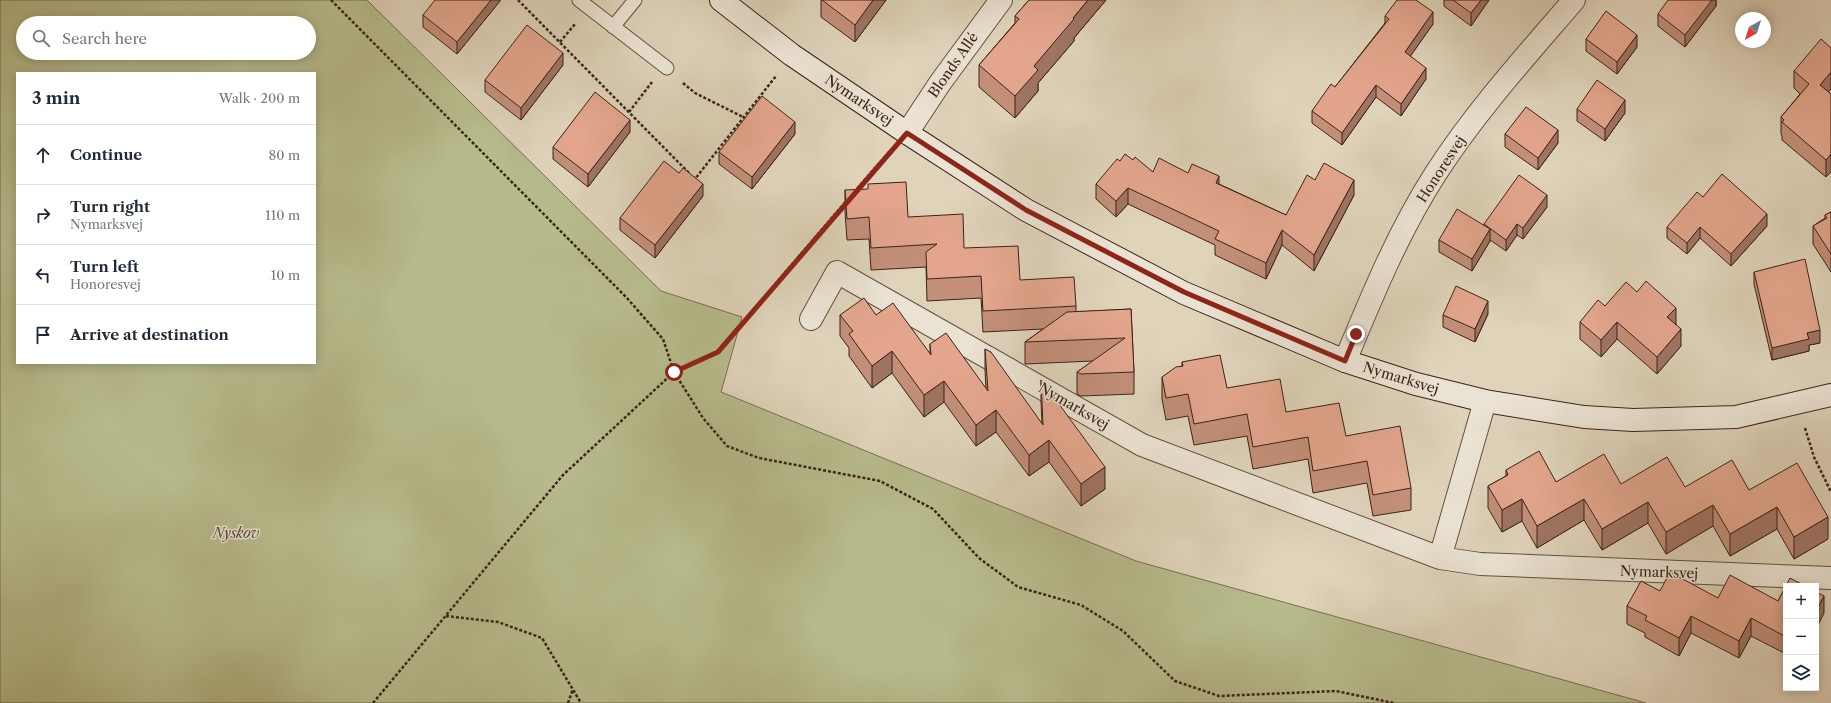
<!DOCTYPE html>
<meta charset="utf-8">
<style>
:root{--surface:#fff;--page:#f6f6f7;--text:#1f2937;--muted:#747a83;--line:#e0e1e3}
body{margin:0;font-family:"Libre Caslon Text",serif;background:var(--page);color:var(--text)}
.controls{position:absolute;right:12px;bottom:12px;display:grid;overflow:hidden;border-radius:0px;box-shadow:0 2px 10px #0003}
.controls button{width:36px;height:36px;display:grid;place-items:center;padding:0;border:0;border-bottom:1px solid var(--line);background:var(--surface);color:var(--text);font:20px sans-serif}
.compass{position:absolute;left:1735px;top:12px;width:36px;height:36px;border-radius:50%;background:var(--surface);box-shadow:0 2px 10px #0003;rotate:219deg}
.stop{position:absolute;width:12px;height:12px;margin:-9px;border:3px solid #8f2418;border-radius:50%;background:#fff}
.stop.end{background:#8f2418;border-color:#fff;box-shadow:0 1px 4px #0008}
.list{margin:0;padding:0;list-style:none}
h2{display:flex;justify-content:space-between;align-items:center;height:52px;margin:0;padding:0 16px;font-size:17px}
h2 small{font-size:13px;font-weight:400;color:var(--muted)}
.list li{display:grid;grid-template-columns:26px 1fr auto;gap:12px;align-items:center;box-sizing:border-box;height:60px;padding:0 16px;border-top:1px solid var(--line)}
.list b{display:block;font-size:15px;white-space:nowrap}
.list p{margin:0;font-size:13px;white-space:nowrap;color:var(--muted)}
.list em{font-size:13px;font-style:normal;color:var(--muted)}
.icon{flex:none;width:22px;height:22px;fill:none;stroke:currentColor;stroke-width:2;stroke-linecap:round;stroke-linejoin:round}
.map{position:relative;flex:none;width:1831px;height:703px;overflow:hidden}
.search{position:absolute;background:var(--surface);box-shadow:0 2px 10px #0003;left:16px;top:16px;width:300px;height:44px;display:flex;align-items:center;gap:10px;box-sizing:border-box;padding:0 14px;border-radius:22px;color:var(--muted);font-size:15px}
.panel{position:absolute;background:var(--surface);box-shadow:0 2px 10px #0003;left:16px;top:72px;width:300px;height:292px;border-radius:0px}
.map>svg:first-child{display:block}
.green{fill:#b7bb8c;stroke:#796f52;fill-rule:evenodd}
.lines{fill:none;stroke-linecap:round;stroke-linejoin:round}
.lane-casing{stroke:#644f41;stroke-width:15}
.street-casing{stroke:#644f41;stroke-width:24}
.secondary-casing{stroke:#3b2319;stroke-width:24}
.path{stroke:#3b2319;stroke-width:2.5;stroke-dasharray:3 2;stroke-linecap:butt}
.lane{stroke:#eae2d2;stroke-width:13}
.street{stroke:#eae2d2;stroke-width:22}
.secondary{stroke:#eae2d2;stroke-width:22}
.wall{fill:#c38f79;stroke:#3b2319}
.shaded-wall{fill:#9f7463;stroke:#3b2319}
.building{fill:#e3a68d;stroke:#3b2319}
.route{stroke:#8f2418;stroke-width:5}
.labels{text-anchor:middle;stroke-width:3;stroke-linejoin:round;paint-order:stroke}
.street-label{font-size:14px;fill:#3b2319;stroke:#eae2d2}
.park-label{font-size:14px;font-style:italic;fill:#5a4936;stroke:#eae2d2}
</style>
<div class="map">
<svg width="1831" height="703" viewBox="0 0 1831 703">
<rect width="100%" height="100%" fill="#dfd3ba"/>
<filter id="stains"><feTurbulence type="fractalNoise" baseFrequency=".005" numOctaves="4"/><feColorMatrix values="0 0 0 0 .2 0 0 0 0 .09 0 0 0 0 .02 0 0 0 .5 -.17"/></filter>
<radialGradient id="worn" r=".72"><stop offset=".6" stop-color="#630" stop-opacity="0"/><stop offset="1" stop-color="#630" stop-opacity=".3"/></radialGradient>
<path class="green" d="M0,0h367l294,291 81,26 -21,75 415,169 510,142h-1646zM23,23h286v30h-286zM17,73h298v290h-298z"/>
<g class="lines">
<g class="lane-casing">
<path id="lane" d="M579,0l88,68
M613,27l22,-27"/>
</g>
<g class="street-casing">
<path id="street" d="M907,133l33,-50 61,-83
M811,319l26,-47 305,173 298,113 40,6 351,14
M1345,361c27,-65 53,-129 91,-188 40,-62 90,-117 138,-173
M1440,558l45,-157"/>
</g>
<g class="secondary-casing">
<path id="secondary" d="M721,0l71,55 115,78 119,77 158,83 161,68 71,23 69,17 99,16 49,3 103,-3 95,-22"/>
</g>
<path class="path" d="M331,0l295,297 37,42 11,33 29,46 24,28 32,12 121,23 53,28 46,49 39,29 63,18 42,26 52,50 44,15 117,-5 58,12
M518,0l172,174
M560,42l15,-18
M683,83l12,10 48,24
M629,112l23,-30
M693,177l2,2 81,-103
M854,192l35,-40
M1805,428l9,29 17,35
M446,616l52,6 44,16 39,65
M373,703l190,-228 111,-103 44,-21 129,-151
M568,703l5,-14"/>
<use href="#lane" class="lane"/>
<use href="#street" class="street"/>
<use href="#secondary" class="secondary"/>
</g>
<path class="wall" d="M500,0v1l-43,53 -34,-27v-12z
M821,0h65l-31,42 -34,-25z
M1029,0h77l-32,38v3l-36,42v8l-23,27 -36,-31v-22l36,-42v-7z
M1444,0h45l-18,26 -27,-20z
M1716,0v6l-31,41 -27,-21v-12z
M1385,16l48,8 -23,32 16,23 -25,37 -25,-19 -34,48 -30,-22v-12l23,-24 50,-64z
M1586,39l51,8 -20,27 -31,-23z
M563,65l-42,55 -36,-28v-12z
M1794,71l37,23v78l-5,5 -44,-37v-4l-1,-2v-17l19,-23 -6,-6z
M1577,109l48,4 -20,28 -28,-20z
M630,132l-42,55 -35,-28v-12z
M795,134l-43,55 -33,-25v-12z
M1505,134l53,9 -20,27 -33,-23z
M1133,160l20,12 35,1 31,11 67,31 29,-35 39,15 -40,76 -32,-26 -16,34 -51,-24v-10l-87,-41 -12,13 -20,-18v-15l24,-23z
M845,190l63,27 112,63 56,26v6l55,-3 3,63v22l-53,2 -4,-2v-22l16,-11 -68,3v-22l18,-13 -60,3 -2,-34 -54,3 -1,-34 -55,3 -2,-31 -22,1 -2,-28z
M703,196l-48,62 -35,-28v-12z
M1703,197l64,29 -36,40 -31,-28 -13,16 -20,-16v-11z
M1547,207l-24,32 -6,-4 -11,16 -16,-11v1l-18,30 -33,-19v-12l45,-15v-1z
M1831,212v60l-18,-28v-18l12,-8v-3z
M1754,272l66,71 -11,2v6l-37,9 -18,-76z
M1605,306l71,18 5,22 -24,28 -40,-35 -16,18 -21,-18v-17z
M1488,314l-13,28 -32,-15v-12z
M840,315h36l54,39v-10l56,45 -1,-19v-21l57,75 -1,-22v-22l64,109 -24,17 -32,-44 -20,14 -33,-44 -20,14 -32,-44 -20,15 -32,-44 -20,15 -23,-32v-8l-9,-12z
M1182,362l45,26 119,48 65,52v22l-38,6 -6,-33 -54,10 -5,-34 -55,10 -6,-33 -53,9 -6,-29 -22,4 -4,-21v-22l20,-11z
M1506,470l50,12 193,8 79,49 -34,20 -17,-30 -47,27 -17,-30 -47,28 -18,-31 -46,27 -18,-30 -47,28 -15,-27 -20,11 -14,-24v-22l18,-10z
M1786,586v68l-35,-18 -12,22 -48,-25 -12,23 -34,-19v-4l-18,-9v-18l91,-8 60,3z"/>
<path class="shaded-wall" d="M491,0h9v1l-43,53v-12z
M873,0h13l-31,42v-17z
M1088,0h18l-32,38v3l-36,42v8l-23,27v-22l19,-30z
M1481,0h8l-18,26v-13z
M1710,0h6v6l-31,41v-12z
M1433,12v12l-28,40v-12z
M1637,35v12l-20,27v-12z
M563,53v12l-42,55v-12z
M1426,68v11l-25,37v-12z
M1831,72v17l-11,14v-18z
M1376,85v12l-34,48v-12z
M1625,100v13l-20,28v-12z
M630,120v12l-42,55v-13z
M795,122v12l-43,55v-12z
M1558,130v13l-20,27v-12z
M1831,154v18l-5,5v-17z
M1219,176v16l-3,-9z
M1354,180v15l-40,76v-16z
M703,184v12l-48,62v-13z
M1128,188v16l-12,13v-16z
M1547,195v12l-24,32v-11z
M1767,214v12l-36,40v-12z
M1517,224v11l-11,16v-11z
M1700,227v11l-13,16v-11z
M1490,229v12l-18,30v-12z
M1282,230v15l-16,34v-16z
M1488,301v13l-13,28v-13z
M1676,308v17l-9,-8z
M1617,322v17l-16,18v-17z
M1681,329v17l-24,28v-17z
M1820,330v13l-11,2v6l-37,9v-12l35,-15z
M892,351v22l-20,15v-22z
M944,381v21l-20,15v-22z
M996,410v22l-20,14v-21z
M1049,440v22l-20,14v-21z
M1105,467v22l-24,17v-22z
M1522,499v22l-20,11v-22z
M1584,499v21l-47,28v-22z
M1648,502v21l-46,27v-21z
M1713,505v21l-47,28v-22z
M1777,507v22l-47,27v-22z
M1828,517v22l-34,20v-22z
M1824,596v17l-8,16v-18z
M1691,616v17l-12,23v-18z
M1751,618v18l-12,22v-17z"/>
<path class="building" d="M435,0h56l-34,42 -34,-27z
M822,0h51l-18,25z
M1029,0h59l-15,18 1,1 -40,47 4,4 -23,26 -36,-31 40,-46 -4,-3z
M1397,0h19l17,12 -28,40 21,16 -25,36 -25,-19 -34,48 -30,-22 19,-27 4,3 54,-68 -4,-3z
M1453,0h28l-10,13z
M1668,0h44l-27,35 -27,-21z
M1606,11l31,24 -20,27 -31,-23z
M527,25l36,28 -42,55 -36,-28z
M1821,39l10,9v24l-11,13 11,9v60l-5,6 -44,-38 2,-2 -3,-3 28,-33 -15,-13z
M1597,80l28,20 -20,29 -28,-20z
M595,92l35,28 -42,54 -35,-27z
M762,96l33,26 -43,55 -33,-25z
M1526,107l32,23 -20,28 -33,-24z
M1125,154l8,6 2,-3 18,15 6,-14 29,15 4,-9 27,12 -3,7 70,32 21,-40 8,5 9,-17 30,17 -40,75 -32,-25 -16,33 -51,-24 4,-8 -91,-43 -12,13 -20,-17 21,-25 3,2z
M664,161l15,12 4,-5 20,16 -48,61 -35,-27z
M1722,174l45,40 -36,40 -31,-27 -13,16 -20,-16 30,-35 6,5z
M1519,175l28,20 -24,33 -6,-4 -11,16 -22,-16z
M906,182l2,35 55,-3 1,34 54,-2 2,34 54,-3 2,29 -93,5 -2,-35 -54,3 -1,-27 11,-8 -66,4 -2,-31 -22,2 -2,-29 23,-1v-5z
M1457,209l33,20 -18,30 -33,-19z
M1831,212v42l-18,-28 14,-8 -2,-3z
M1805,259l15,71 -13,3 2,6 -37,9 -18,-76z
M1646,281l30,27 -9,9 14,12 -24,28 -40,-35 -16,18 -21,-18 18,-22 7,6 21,-24 11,10z
M1456,286l32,15 -13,28 -32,-14z
M864,298l12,17 17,-12 38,52 -1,-11 16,-11 42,58 -3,-42 6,3 52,73 -2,-45 2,2 62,85 -24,17 -32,-44 -20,15 -33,-45 -20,15 -32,-44 -20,14 -32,-44 -20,15 -23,-32 4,-3 -13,-16z
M1131,309l3,63 -53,2 -4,-2 48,-34 -100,4 42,-30z
M1220,355l7,33 53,-9 6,33 53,-9 7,33 54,-10 11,62 -38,7 -6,-34 -54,10 -5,-34 -55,10 -6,-33 -53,10 -6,-30 -22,4 -4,-21 14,-10 7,-1 -1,-4z
M1539,451l17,31 48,-28 17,30 46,-27 18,30 47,-27 17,30 48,-27 31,54 -34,20 -17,-30 -47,27 -17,-29 -47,27 -18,-30 -46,27 -18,-30 -47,27 -15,-27 -20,11 -14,-24 20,-11 -2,-5z
M1670,572l48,26 12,-23 48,26 12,-23 15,8h-19v51l-35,-19 -12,23 -48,-25 -12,22 -34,-18 2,-4 -20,-10 14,-25 19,10z
M1816,592l8,4 -8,15z"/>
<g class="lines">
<path class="route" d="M674,372l44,-20 189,-219 119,77 158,82 161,69 11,-27"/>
</g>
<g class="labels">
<g class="street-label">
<text transform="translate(953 65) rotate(-55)" y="5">Blonds Allé</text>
<text transform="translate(859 100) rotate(34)" y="5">Nymarksvej</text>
<text transform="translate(1441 169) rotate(-57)" y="5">Honoresvej</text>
<text transform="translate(1401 378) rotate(17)" y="5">Nymarksvej</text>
<text transform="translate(1074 406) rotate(30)" y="5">Nymarksvej</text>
<text transform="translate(1659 572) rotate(2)" y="5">Nymarksvej</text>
</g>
<g class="park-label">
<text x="236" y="538">Nyskov</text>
</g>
</g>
<rect width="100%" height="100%" filter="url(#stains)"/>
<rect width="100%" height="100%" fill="url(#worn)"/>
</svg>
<div class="controls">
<button>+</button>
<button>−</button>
<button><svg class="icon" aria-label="layers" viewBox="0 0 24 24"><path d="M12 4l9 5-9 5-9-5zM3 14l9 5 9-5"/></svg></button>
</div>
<svg class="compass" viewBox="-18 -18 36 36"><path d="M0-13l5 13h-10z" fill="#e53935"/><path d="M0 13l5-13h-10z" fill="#747a83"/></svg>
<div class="stop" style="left:674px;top:372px"></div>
<div class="stop end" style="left:1356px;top:334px"></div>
<div class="search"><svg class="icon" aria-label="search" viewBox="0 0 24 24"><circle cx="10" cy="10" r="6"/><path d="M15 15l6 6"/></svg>Search here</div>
<section class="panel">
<h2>3 min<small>Walk · 200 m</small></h2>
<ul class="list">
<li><svg class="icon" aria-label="ahead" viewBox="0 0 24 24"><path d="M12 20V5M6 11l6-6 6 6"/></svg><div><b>Continue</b></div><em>80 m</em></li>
<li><svg class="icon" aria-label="right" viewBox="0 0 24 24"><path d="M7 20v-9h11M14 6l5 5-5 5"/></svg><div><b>Turn right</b><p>Nymarksvej</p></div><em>110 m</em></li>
<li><svg class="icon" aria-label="left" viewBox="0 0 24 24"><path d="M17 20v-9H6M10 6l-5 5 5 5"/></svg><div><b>Turn left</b><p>Honoresvej</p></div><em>10 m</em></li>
<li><svg class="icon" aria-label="arrive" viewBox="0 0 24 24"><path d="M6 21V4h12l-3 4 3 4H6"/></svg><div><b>Arrive at destination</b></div></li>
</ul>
</section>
</div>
